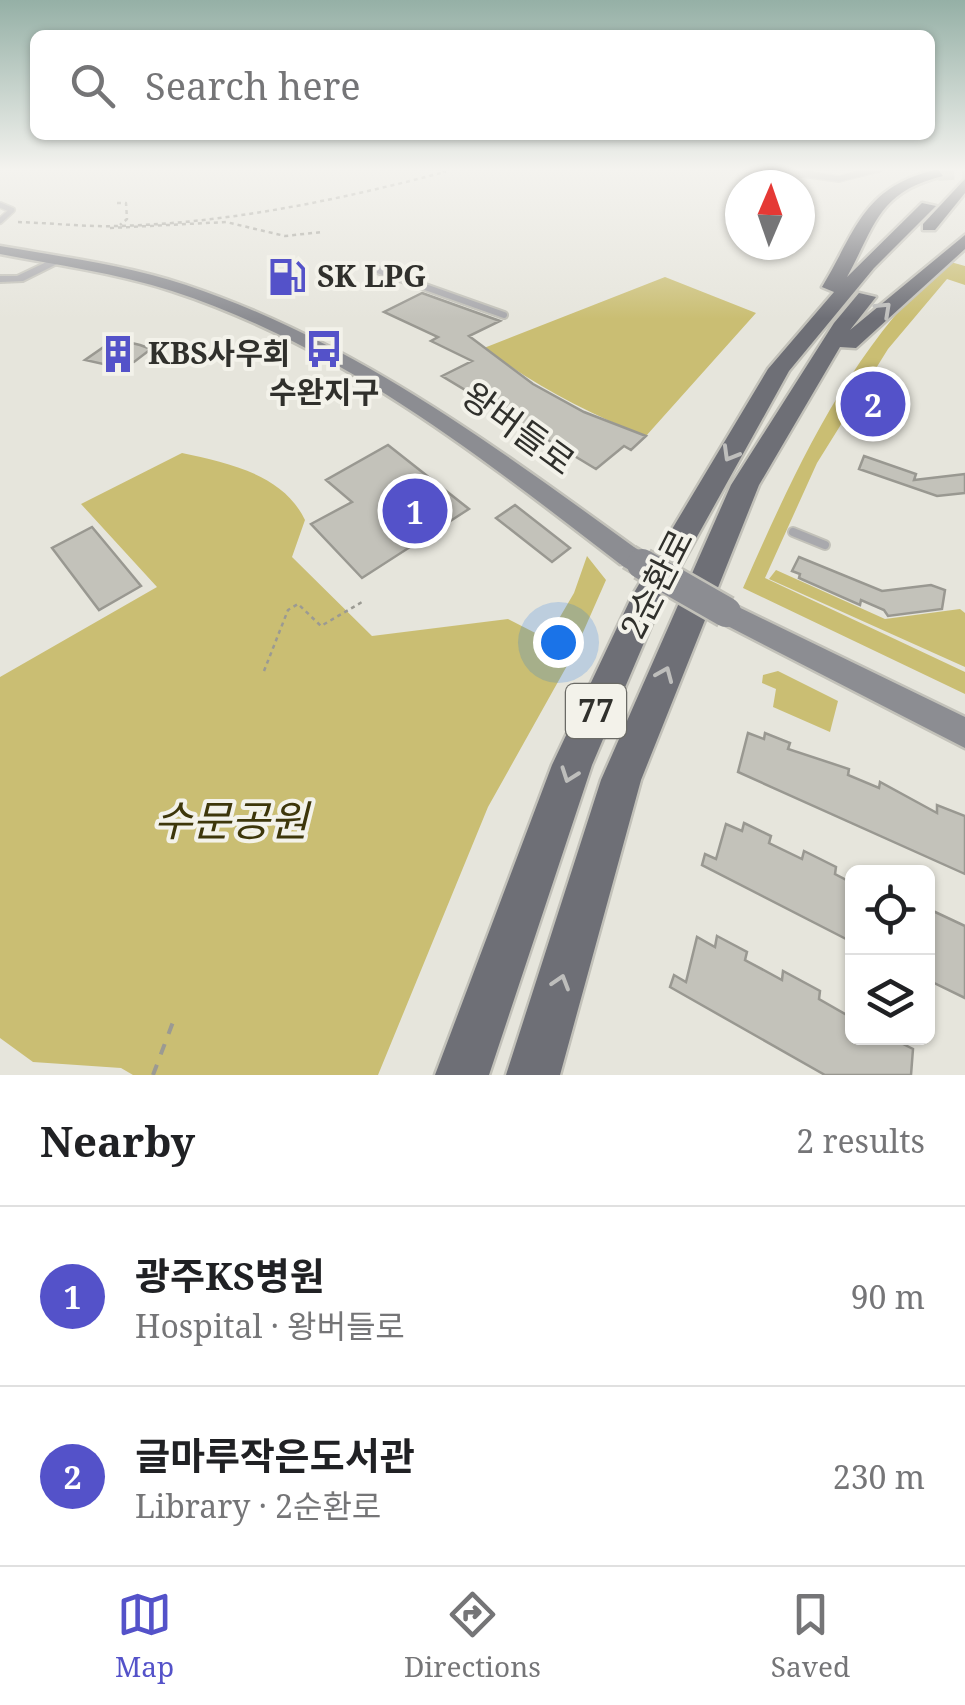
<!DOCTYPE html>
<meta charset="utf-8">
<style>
:root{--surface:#fff;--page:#f2f2f2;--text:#202124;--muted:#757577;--line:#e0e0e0;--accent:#5452c9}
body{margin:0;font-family:"Noto Serif","Noto Sans KR",serif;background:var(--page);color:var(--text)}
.controls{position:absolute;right:30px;bottom:30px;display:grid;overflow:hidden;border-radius:15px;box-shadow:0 2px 8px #0004}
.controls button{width:90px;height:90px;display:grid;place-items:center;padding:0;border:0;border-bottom:2px solid var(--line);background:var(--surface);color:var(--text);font:50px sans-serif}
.compass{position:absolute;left:725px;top:170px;width:90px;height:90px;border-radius:50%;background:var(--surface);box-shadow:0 2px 8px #0004;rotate:2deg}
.you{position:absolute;left:558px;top:642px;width:35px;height:35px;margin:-25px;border:8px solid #fff;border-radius:50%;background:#1a73e8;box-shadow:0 0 0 15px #1a73e833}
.badge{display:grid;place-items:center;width:65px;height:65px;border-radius:50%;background:var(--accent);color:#fff;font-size:32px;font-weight:700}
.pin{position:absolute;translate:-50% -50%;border:5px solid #fff;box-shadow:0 2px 10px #0006}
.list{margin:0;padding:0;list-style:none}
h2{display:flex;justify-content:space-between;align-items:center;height:130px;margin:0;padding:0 40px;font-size:42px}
h2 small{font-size:32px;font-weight:400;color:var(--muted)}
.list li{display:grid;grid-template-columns:65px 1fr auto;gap:30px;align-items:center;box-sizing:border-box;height:180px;padding:0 40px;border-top:2px solid var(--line)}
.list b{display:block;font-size:38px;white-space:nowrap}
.list p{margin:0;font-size:32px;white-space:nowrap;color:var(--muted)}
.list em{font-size:32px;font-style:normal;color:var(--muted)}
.icon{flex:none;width:55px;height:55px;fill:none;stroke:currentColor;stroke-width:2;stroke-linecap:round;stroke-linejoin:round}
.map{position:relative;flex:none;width:965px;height:1075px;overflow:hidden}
.search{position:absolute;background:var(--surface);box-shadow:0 2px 8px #0004;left:30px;right:30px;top:30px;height:110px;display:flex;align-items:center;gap:25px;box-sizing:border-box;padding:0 35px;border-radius:15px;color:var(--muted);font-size:38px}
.sheet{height:490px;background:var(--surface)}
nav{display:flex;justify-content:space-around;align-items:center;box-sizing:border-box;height:140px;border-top:2px solid var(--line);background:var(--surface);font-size:28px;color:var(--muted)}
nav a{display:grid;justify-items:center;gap:5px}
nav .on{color:var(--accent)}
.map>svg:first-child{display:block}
.green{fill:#cabe73}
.building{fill:#c3c2ba;stroke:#999891;stroke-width:2.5}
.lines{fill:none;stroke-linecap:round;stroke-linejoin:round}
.trunk-tunnel{stroke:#c2c1b9;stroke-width:16;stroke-dasharray:16 8;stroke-linecap:butt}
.service-far2-casing{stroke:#c2c1b9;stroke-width:8}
.service-far1-casing{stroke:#c2c1b9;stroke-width:10}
.service-casing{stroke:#c2c1b9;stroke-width:12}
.minor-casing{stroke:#c2c1b9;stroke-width:4}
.secondary-casing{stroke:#c2c1b9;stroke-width:5}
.trunk-casing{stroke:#c2c1b9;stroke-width:5}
.motorway-casing{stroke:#c2c1b9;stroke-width:5}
.path-far1{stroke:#9b9a93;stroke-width:2.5;stroke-dasharray:4 4;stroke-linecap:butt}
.path{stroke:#9b9a93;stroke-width:4;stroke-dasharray:11 11;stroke-linecap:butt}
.service-far2{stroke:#a9a9ad;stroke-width:5}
.service-far1{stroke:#a9a9ad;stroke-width:6}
.service{stroke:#a9a9ad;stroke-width:8}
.minor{fill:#a9a9ad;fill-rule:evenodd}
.secondary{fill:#8c8d92;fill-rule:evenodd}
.trunk{fill:#6e6f76;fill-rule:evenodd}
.motorway{fill:#65666d;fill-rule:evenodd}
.secondary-bridge-far1-casing{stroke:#c2c1b9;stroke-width:28;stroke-linecap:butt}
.secondary-bridge-casing{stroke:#c2c1b9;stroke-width:35;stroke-linecap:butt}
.secondary-bridge-far1{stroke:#8c8d92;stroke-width:22}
.secondary-bridge{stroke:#8c8d92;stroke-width:30}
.oneway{stroke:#bebebc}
.labels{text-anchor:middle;stroke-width:8;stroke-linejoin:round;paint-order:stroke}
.far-poi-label{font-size:30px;font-weight:bold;fill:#30302c;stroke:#f3f2ea;text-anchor:start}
.shield{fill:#f3f2ea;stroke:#6a6a65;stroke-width:2.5}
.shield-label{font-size:32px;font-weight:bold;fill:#30302c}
.street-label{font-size:35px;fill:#30302c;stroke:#f3f2ea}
.near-park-label{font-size:42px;font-style:italic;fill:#3d360a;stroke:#f3f2ea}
</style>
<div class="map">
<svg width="965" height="1075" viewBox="0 0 965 1075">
<rect width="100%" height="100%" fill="#e6e5dc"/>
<path class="green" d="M947,261l18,5v19l-18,-6 -59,70 -71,114 -52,115 200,94v22l-222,-106c52,-118 106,-238 204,-327z
M665,277l91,36 -110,123c-60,-23 -110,-50 -162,-88z
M182,453c46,10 101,21 123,67l-13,37 80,79 136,-17 39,20 27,-46 13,-37 19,24 -33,75 -85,152 -110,268h-245l-12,-7 -88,-6 -33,-24v-361l157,-90 -76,-83z
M776,570l109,49 75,-10 5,4v54l-196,-88z
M778,671l60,30 -8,31 -57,-25 3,-18 -14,-6 1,-8z"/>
<path class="building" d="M422,293l78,28 -31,15 64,48 51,28 62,24 -15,14 -7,-4 -28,23 -154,-93 30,-15 -41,-20 7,-4 -54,-25z
M115,339l25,6 11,4 -17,13 -13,-3 -9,7 -27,-6z
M868,384l20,7 -19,35 -21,-7z
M388,445l81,64 -107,69 -51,-54 41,-22 -26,-22z
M864,456l52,18 -2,6 51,-6v19l-28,3 -78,-27z
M515,505l55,43 -18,14 -56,-44z
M92,527l49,59 -42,24 -47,-62z
M799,557l83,34 49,-6 14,5 -3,19 -54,7 -4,-6 -23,-10 -1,5 -61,-27 1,-4 -8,-3z
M748,733l16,6 1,-6 25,10 -2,6 61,20 -1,6 31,13 1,-6 57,31v-8l28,11v58l-227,-102z
M744,823l27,13 -2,7 33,16 2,-8 32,16 -1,7 17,9v59l-150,-77 3,-11 11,5 10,-35 16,7z
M933,911l32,15v72l-37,-18v-61l4,2z
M717,936l30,16 -2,8 37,20 1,-9 37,20 -1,8 33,19v20h39l22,11 -2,26h-86l-155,-88 4,-12 12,7 11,-45 18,10z"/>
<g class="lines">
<path class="trunk-tunnel" d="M938,173l27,-2"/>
<g class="service-far2-casing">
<path id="service-far2" d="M803,174l36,5 39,-10
M0,205l12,5 -12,11
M365,266l8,3"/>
</g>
<g class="service-far1-casing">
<path id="service-far1" d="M366,266l138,49"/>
</g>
<g class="service-casing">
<path id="service" d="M793,532l32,13"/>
</g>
<g class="minor-casing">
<path id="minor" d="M794,169h8l5,5 -7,2z
M57,257l5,3 -1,2 -38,19 -23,1v-6h17z"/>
</g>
<g class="secondary-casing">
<path id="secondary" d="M0,246c62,11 126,19 186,39 168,56 310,162 452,265l4,7 -4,7h-18c-139,-107 -279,-218 -448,-273 -56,-18 -115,-26 -172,-37z
M726,601l239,116v31l-249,-128 -4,-8 4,-8z"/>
</g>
<g class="trunk-casing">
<path id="trunk" d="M938,169l5,7c-65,16 -67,48 -96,101l75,-74 14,3 -62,62 -85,103 -126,227 -71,167 -103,310h-54l117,-310 80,-169 136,-227 66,-77 -12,-5c36,-60 41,-100 116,-118z
M965,235v14l-109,99 -16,-1 -81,138 -118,295 -81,295h-54l95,-295 130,-295 103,-162 25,-30 17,4 -26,33z"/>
</g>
<g class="motorway-casing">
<path id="motorway" d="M965,179v14l-30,37h-12v-6z"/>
</g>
<path class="path-far1" d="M117,203h9l1,16 -7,6
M18,222c33,1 67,5 100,4 111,-3 220,-26 327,-54l-4,-3
M110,228l116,-6 59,14 37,-4
M264,671l24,-61 10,-6 23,22 41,-24"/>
<path class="path" d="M153,1075l20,-53"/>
<use href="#service-far2" class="service-far2"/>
<use href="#service-far1" class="service-far1"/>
<use href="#service" class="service"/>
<use href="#minor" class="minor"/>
<use href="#secondary" class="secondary"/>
<use href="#trunk" class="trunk"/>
<use href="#motorway" class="motorway"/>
<g class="secondary-bridge-far1-casing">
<path id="secondary-bridge-far1" d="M629,557l17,10"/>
</g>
<g class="secondary-bridge-casing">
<path id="secondary-bridge" d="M642,564l84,48"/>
</g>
<use href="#secondary-bridge-far1" class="secondary-bridge-far1"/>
<use href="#secondary-bridge" class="secondary-bridge"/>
</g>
<defs><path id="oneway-chevron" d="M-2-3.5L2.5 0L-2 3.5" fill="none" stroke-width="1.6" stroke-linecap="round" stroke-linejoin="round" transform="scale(2.5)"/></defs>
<g class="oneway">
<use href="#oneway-chevron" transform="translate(884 309) rotate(-43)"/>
<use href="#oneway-chevron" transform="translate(730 454) rotate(120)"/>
<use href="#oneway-chevron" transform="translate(665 674) rotate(-67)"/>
<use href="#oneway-chevron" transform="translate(569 775) rotate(110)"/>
<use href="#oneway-chevron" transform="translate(561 982) rotate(-73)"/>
</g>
<linearGradient id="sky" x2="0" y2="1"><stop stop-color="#95b0a6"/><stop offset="0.53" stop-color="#f4f3ef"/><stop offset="1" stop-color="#f4f3ef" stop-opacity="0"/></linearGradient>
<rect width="965" height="319" fill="url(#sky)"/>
<defs>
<g id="fuel-bare" transform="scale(3)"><path d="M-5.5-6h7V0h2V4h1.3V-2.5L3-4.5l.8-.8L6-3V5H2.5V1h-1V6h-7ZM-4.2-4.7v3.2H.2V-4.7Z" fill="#5452c9" stroke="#f3f2ea" stroke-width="2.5" paint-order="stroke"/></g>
<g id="bus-bare" transform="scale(3)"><path d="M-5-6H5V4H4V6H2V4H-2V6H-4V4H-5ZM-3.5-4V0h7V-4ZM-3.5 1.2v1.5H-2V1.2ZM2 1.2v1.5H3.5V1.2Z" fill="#5452c9" stroke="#f3f2ea" stroke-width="2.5" paint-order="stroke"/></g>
<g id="building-bare" transform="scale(3)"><path d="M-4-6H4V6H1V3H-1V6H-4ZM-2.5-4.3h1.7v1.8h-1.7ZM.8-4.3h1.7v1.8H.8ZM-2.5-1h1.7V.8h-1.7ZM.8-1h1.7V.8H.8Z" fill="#5452c9" stroke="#f3f2ea" stroke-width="2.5" paint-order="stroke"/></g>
</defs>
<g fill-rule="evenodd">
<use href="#fuel-bare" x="287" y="277"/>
<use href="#bus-bare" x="324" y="349"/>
<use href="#building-bare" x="118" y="354"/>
</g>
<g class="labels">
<g class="far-poi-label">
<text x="317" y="287">SK LPG</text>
<text x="148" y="364">KBS사우회</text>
<text x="324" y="403" text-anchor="middle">수완지구</text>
</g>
<rect class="shield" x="566" y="684" width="60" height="54" rx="8"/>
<g class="shield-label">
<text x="596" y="722">77</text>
</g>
<g class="street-label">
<text transform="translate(518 429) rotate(36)" y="12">왕버들로</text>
<text transform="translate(657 584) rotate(-63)" y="12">2순환로</text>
</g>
<g class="near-park-label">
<text x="231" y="836">수문공원</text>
</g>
</g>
</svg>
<div class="controls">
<button><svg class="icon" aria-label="locate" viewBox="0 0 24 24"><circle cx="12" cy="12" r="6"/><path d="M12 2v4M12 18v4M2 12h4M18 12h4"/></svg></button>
<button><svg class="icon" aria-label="layers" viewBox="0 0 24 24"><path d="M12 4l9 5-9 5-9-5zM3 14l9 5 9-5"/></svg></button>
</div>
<svg class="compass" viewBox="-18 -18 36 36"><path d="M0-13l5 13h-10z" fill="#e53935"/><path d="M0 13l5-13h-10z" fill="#757577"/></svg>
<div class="you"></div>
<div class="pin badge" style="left:415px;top:511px">1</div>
<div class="pin badge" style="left:873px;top:404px">2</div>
<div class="search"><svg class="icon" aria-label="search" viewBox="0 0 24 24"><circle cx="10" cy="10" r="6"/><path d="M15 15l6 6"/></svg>Search here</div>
</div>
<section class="sheet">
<h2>Nearby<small>2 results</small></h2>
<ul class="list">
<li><span class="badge">1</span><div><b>광주KS병원</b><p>Hospital · 왕버들로</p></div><em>90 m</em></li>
<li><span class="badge">2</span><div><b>글마루작은도서관</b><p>Library · 2순환로</p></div><em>230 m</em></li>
</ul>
</section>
<nav>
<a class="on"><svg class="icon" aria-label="map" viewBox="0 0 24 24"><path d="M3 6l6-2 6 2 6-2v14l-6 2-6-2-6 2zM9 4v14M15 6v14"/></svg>Map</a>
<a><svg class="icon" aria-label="directions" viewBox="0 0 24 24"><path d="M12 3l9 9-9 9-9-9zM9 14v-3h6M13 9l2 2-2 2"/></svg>Directions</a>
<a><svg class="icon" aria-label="saved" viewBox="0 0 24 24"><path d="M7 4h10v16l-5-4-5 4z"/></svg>Saved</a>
</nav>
